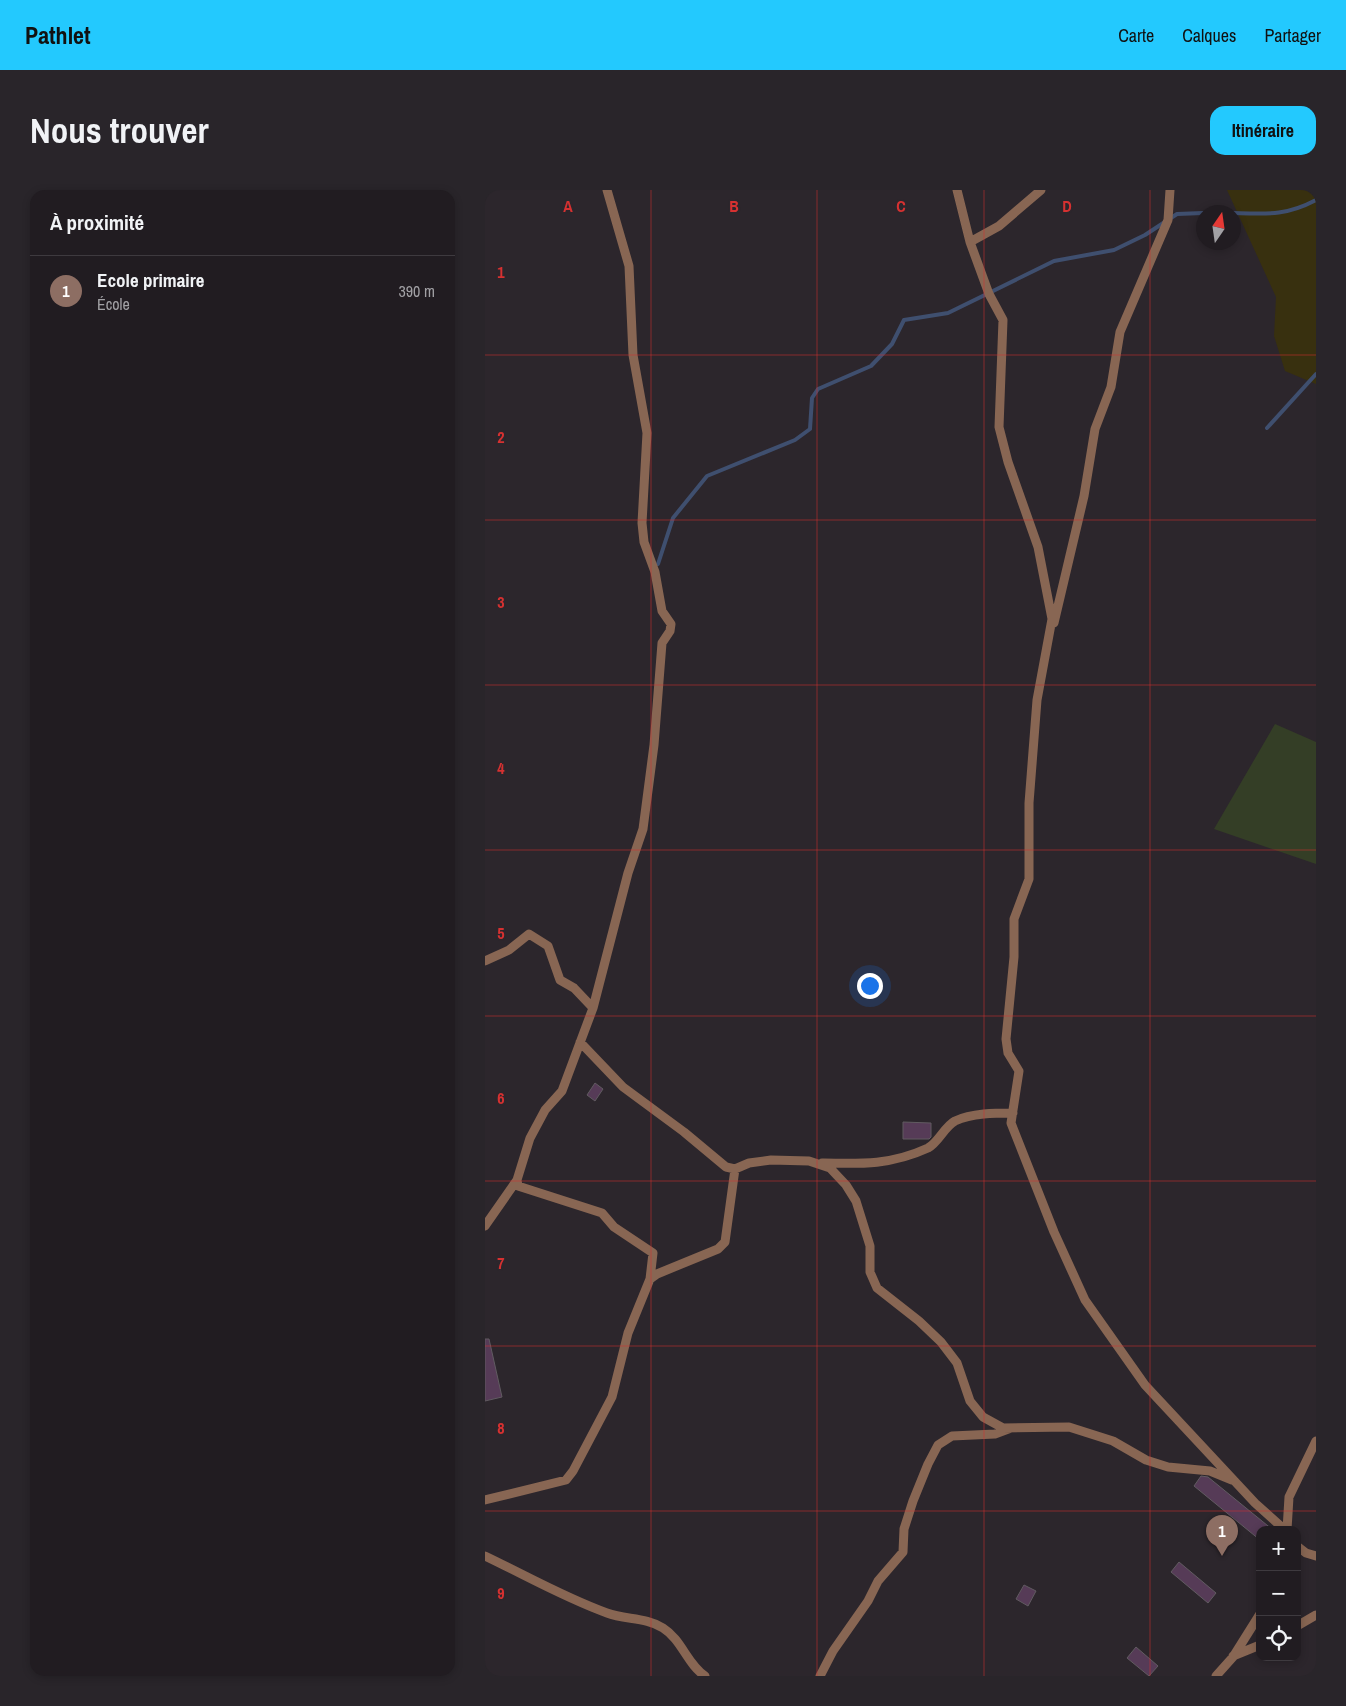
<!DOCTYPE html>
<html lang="fr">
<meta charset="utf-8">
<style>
:root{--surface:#211c21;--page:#29252a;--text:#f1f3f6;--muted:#a2a1a5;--line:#3e3a3f;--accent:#23c9fe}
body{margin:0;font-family:"Archivo Narrow",sans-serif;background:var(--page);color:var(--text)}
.controls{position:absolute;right:15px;bottom:15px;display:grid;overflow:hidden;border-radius:10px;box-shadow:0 2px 8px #0003}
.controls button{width:45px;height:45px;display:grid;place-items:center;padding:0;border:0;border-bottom:1px solid var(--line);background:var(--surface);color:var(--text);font:25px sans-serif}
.compass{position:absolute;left:711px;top:15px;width:45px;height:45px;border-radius:50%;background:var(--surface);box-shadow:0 2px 8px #0003;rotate:13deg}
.you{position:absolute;left:384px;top:795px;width:18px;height:18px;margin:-12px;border:4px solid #fff;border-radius:50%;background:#1a73e8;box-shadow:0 0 0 8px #1a73e833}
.badge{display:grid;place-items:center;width:32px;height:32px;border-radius:50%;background:var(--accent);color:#fff;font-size:16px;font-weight:700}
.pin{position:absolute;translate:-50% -41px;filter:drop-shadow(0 1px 2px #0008)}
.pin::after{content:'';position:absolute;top:26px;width:18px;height:15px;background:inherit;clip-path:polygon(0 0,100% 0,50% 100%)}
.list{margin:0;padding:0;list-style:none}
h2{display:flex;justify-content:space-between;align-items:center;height:65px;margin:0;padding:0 20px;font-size:21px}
h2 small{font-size:16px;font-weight:400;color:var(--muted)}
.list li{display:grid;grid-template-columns:32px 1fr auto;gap:15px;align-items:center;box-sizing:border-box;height:70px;padding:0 20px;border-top:1px solid var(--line)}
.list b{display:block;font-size:19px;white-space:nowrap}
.list p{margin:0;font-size:16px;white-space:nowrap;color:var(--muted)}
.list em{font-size:16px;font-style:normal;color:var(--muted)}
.icon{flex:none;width:28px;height:28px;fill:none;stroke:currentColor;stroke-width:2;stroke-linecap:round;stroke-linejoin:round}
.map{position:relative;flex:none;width:831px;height:1486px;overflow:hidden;border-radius:15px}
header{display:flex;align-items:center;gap:30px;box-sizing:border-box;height:70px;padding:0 25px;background:var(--accent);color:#111}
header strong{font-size:24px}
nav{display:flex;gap:28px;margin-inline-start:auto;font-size:18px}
.intro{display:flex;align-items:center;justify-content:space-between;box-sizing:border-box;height:120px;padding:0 30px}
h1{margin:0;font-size:35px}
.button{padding:12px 22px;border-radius:15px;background:var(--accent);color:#111;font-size:18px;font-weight:700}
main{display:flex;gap:30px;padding:0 30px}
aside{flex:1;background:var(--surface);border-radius:15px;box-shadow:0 2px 8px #0003}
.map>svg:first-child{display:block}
.green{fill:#343e26}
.sand{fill:#38300f}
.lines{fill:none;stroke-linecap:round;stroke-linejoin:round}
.stream{stroke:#3f4f6f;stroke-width:4}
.building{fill:#563b57;stroke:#615b61}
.minor{stroke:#886653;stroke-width:9}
.grid{fill:none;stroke:#d63131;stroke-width:1;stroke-opacity:0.55}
.grid-label{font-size:16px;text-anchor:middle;font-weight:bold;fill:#d63131;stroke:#2c262c;stroke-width:4;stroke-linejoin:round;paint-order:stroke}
</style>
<header>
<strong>Pathlet</strong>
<nav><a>Carte</a><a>Calques</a><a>Partager</a></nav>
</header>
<div class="intro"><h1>Nous trouver</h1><a class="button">Itinéraire</a></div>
<main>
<aside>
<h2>À proximité<small></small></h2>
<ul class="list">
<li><span class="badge" style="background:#8d6e63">1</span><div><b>Ecole primaire</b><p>École</p></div><em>390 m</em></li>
</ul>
</aside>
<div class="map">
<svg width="831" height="1486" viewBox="0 0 831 1486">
<rect width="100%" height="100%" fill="#2c262c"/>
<path class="green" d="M790,534l41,18v122l-102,-35z"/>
<path class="sand" d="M742,0h89v194l-31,-13 -11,-35 2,-39z"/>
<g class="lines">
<path class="stream" d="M748,23c34,1 53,3 83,-13
M782,238l49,-54
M173,374l15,-46 34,-42 88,-36 15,-11 2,-31 6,-9 53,-23 21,-22 12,-24 44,-7 106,-52 60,-11 31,-15 32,-21 26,-1"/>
</g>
<path class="building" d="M110,893l8,6 -8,12 -8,-6z
M418,932l28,1v14l-2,2h-26z
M0,1149h4l13,58 -17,4z
M716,1286l7,1 65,53h-13v10l-66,-54z
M694,1372l37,31 -8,10 -37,-31z
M539,1395l12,6 -8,15 -12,-7z
M651,1457l22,19 -9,10 -22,-18z"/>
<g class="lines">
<path class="minor" d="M122,0l22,76 4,89 14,78 -5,90 2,19 11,30 7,39 9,13 -1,7 -8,12 -8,102 -11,84 -15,44 -35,135 -31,83 -17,19 -15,28 -13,42 1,6 84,27 12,14 39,26 -3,26
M472,0l13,52 19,52 14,26 -4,107 9,35 30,85 14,72 -15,81 -8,103v76l-15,40v38l-8,82 2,14 11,18 -8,52 43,109 31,68 60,85 110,118 30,27
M485,52l29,-16 42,-36
M569,433l30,-127 11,-67 16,-42 9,-55 48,-112 2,-30
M0,771l24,-11 20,-16 19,12 12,34 14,8 19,20
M95,852l43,45 61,45 42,35 9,2 14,-6 22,-3 38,1 21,7 16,17 10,16 14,45v26l7,16 42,33 22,21 16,21 13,38 13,16 20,11 66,-1 44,14 33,19 22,7 42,4 22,9
M337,973c40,1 69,2 106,-15 11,-6 16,-21 27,-27 17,-8 40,-8 58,-8
M0,1036l32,-46
M0,1310l81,-20 7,-9 39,-74 16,-64 22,-54 7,-5 61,-25 7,-7 10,-73
M802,1340l2,-33 27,-56
M812,1356l9,7 10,3
M0,1366c40,19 80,42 122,57 18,7 39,4 56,15 19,12 24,36 42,48
M812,1436l19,-11
M748,1466l27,-11
M335,1486l13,-25 35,-50 10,-20 25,-29 1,-23 9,-28 15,-37 10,-19 14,-9 43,-2 16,-6
M731,1486l17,-19 27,-43"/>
</g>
<path class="grid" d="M166,0v1486M332,0v1486M499,0v1486M665,0v1486M0,165h831M0,330h831M0,495h831M0,660h831M0,826h831M0,991h831M0,1156h831M0,1321h831"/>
<g class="grid-label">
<text x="83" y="22">A</text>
<text x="249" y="22">B</text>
<text x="416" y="22">C</text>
<text x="582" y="22">D</text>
<text x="16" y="88">1</text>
<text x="16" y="253">2</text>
<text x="16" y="418">3</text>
<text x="16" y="584">4</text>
<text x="16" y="749">5</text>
<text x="16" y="914">6</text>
<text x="16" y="1079">7</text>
<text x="16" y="1244">8</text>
<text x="16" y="1409">9</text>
</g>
</svg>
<div class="controls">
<button>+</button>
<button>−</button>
<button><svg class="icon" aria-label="locate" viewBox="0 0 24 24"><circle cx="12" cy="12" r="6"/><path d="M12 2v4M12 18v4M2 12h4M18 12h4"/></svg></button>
</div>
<svg class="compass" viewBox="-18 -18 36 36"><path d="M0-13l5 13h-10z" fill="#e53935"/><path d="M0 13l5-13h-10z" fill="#a2a1a5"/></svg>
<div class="you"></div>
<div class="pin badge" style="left:737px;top:1366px;background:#8d6e63">1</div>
</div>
</main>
